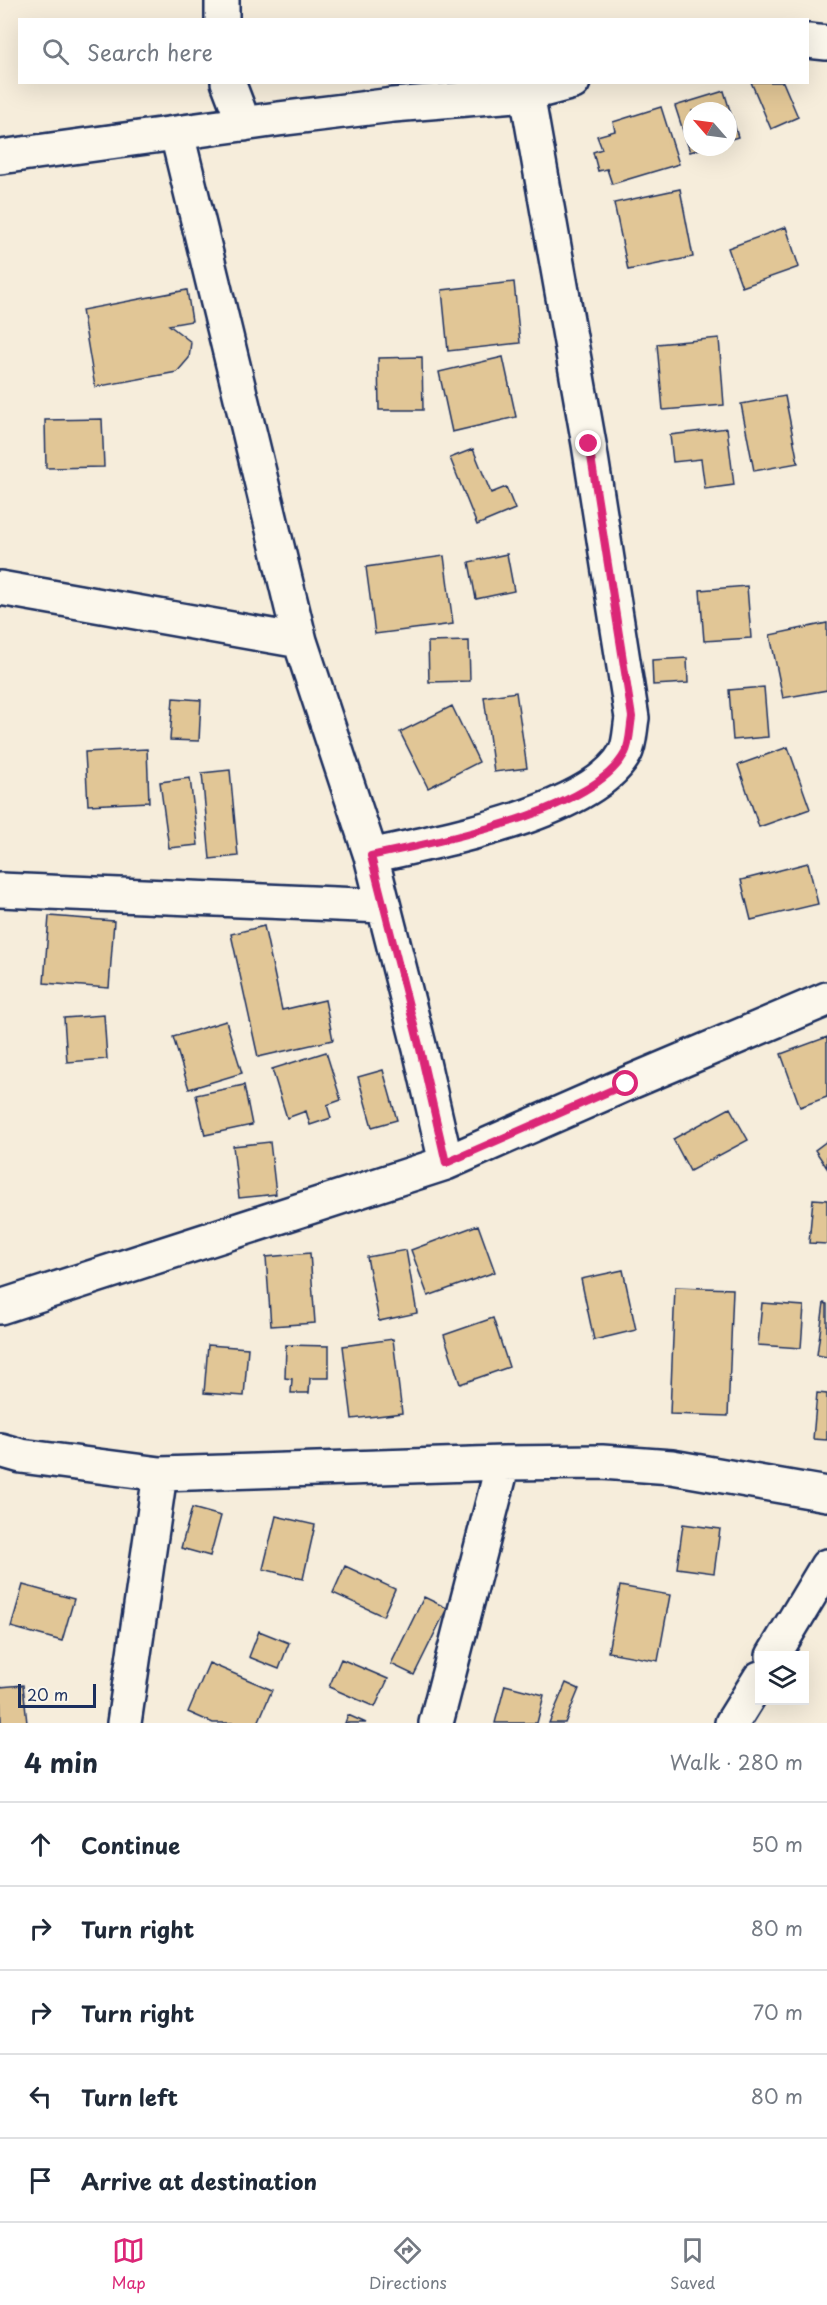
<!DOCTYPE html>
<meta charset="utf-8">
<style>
:root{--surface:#fff;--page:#f6f6f7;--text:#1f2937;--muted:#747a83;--line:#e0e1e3;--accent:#db2777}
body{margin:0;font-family:"Playpen Sans",sans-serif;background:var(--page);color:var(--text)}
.controls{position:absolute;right:18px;bottom:18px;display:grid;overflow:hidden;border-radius:0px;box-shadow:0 6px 24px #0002}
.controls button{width:54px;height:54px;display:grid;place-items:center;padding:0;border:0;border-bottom:2px solid var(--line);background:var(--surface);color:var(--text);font:30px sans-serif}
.compass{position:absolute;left:683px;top:102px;width:54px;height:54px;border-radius:50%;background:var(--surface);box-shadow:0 6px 24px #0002;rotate:298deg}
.scale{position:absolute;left:18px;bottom:15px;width:78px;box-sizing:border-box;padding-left:6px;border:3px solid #1b2f5e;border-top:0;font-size:16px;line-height:21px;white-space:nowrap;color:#1b2f5e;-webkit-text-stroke:4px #fbf7ec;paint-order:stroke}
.stop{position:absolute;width:18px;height:18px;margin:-14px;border:4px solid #db2777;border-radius:50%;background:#fff}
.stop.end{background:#db2777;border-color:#fff;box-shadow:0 2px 6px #0008}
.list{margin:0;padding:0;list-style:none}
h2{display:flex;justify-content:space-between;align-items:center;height:78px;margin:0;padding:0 24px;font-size:26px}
h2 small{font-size:20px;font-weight:400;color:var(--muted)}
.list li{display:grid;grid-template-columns:39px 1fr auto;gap:18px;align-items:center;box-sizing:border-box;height:84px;padding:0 24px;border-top:2px solid var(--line)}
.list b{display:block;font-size:22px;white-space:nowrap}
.list em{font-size:20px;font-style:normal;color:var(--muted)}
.icon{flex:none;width:33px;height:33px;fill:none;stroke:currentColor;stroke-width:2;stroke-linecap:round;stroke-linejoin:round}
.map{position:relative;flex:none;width:827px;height:1723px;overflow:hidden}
.search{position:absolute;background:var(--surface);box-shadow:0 6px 24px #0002;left:18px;right:18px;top:18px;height:66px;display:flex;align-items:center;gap:15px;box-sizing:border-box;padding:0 21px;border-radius:0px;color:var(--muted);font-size:22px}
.sheet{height:498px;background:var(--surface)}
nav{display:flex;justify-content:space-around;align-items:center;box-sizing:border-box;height:84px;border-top:2px solid var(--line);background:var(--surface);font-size:16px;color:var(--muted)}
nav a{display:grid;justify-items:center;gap:3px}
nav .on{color:var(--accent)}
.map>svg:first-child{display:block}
.building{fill:#e1c696;stroke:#1b2f5e;stroke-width:1.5}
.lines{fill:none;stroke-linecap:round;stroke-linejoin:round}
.minor-casing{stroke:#1b2f5e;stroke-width:38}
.minor{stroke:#fbf7ec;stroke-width:33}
.route{stroke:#db2777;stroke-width:8}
</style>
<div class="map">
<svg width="827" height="1723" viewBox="0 0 827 1723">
<rect width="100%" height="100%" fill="#f6eddb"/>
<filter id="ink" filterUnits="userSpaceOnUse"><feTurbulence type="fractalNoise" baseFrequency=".0167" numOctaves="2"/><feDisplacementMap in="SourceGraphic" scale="12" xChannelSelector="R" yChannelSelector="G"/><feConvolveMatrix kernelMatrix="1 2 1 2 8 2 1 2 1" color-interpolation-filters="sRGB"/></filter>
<g filter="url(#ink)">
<path class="building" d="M751,82h32l15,35 -27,12z
M724,91l14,46 -10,3v-29h-36v36h14l-16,5 -15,-46z
M661,107l18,57 -67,20 -5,-15 -9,2 -5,-19 9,-3 -5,-13 18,-5 -2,-9z
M680,189l13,68 -65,13 -14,-67z
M786,227l13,40 -57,20 -14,-39z
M514,282l6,61 -72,8 -6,-61z
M187,290l5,31 -23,4 22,17 -2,16 -12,14 -82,15 -13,-77z
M719,338l5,67 -61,5 -6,-66z
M422,357l1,53h-44l-1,-52z
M503,357l13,60 -64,15 -13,-60z
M785,396l13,67 -44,8 -13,-67z
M102,419l2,48 -58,1 -1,-48z
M727,428l7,57 -29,4 -4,-30 -28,3 -3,-27z
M473,449l18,44 15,-6 9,22 -38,16 -27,-67z
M507,554l7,37 -38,8 -7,-37z
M444,556l9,68 -78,10 -9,-67z
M747,586l4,52 -47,3 -4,-51z
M827,623v67l-44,8 -13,-63z
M469,641l1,40 -41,1 -1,-40z
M687,658l1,25 -35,2 -1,-25z
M764,687l4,50 -35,3 -4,-50z
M516,692l11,76 -33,4 -10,-75z
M173,698l28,2 -2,41 -29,-1z
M452,706l27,56 -51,26 -28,-56z
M788,747l22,62 -51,18 -21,-62z
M147,749l2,53 -61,3 -3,-53z
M230,770l8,86 -28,3 -8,-86z
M190,778l8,67 -29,3 -9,-66z
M808,863l10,41 -67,16 -10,-40z
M49,916l65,5 -5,67 -65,-5z
M264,926l18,84 43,-10 8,40 -75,17 -27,-123z
M104,1015l3,44 -40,3 -3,-44z
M226,1021l16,52 -53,16 -16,-52z
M827,1037v60l-27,10 -19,-53z
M326,1052l15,48 -14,5 4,13 -21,7 -4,-14 -19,7 -15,-49z
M383,1070l14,50 -25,7 -14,-50z
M244,1085l8,40 -47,10 -9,-40z
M730,1108l18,32 -58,31 -17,-32z
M827,1141v27l-12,-18z
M270,1142l6,52 -37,4 -6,-52z
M813,1199l14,1v44l-18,-1z
M478,1225l17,47 -67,24 -17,-46z
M406,1250l11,63 -38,8 -12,-64z
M310,1253l5,70 -44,3 -5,-69z
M623,1270l13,60 -42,10 -13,-61z
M675,1287l58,2 -5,127 -58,-2z
M762,1303l42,3 -3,42 -43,-3z
M824,1303l3,1v53l-10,-2z
M493,1318l16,49 -49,17 -16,-49z
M393,1339l9,74 -50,6 -9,-73z
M208,1345l40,3 -4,48 -40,-3z
M286,1345l43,1v32h-19l-1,15h-18l1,-14 -7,-1z
M817,1393l10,1v46l-14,-1z
M192,1508l29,8 -11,40 -29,-8z
M276,1516l39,9 -12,54 -40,-10z
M683,1524l37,5 -6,44 -37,-5z
M345,1566l50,23 -12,27 -50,-23z
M23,1585l51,14 -12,42 -51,-14z
M620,1586l50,9 -12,66 -50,-9z
M424,1597l23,11 -33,67 -23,-11z
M259,1631l30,12 -10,26 -30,-12z
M341,1659l47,20 -13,28 -46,-20z
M209,1663l63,27 -14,33h-45l-25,-11z
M566,1683l13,6 -14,34h-16z
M23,1685l4,38h-26l-1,-36z
M505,1685l39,10 -7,28h-42z
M348,1715l18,8h-21z"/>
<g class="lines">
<g class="minor-casing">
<path id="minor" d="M222,20v-20
M808,41l19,2
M228,82l16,42
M177,134l123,507 71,215 49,193 26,114
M0,157l278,-38 115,-14 134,-11 46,-12
M0,588l300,53
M371,856c65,-15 221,-42 254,-103 5,-9 5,-25 7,-35l-43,-274 -62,-350
M0,890l383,16
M0,1307l446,-144 180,-79 201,-85
M0,1450l21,6 139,18 343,-11 99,-1 70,5 155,27
M773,1656l54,-90
M124,1723l36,-249
M436,1723l67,-260
M732,1723l28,-45"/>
</g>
<use href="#minor" class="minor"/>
</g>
</g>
<g class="lines" filter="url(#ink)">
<path class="route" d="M589,444l43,273c-2,11 -2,27 -7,36 -33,61 -189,88 -254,103l49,193 26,114 180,-79"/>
</g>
</svg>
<div class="controls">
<button><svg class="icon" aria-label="layers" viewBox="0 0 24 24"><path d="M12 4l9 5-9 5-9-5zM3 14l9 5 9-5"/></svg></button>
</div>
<svg class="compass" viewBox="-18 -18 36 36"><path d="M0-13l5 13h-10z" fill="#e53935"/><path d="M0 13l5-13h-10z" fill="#747a83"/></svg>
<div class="scale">20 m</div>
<div class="stop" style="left:626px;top:1084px"></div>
<div class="stop end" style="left:589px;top:444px"></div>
<div class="search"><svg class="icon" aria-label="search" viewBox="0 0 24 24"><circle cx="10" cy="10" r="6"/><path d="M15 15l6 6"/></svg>Search here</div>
</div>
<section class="sheet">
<h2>4 min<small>Walk · 280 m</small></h2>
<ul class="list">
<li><svg class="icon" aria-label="ahead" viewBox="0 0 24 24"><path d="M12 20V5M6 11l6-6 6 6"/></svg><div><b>Continue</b></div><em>50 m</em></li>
<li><svg class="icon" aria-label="right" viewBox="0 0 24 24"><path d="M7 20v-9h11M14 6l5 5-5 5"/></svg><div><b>Turn right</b></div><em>80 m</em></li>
<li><svg class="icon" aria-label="right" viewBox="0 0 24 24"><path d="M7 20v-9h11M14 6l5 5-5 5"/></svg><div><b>Turn right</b></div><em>70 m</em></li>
<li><svg class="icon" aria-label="left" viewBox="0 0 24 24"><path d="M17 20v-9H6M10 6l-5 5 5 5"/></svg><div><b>Turn left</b></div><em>80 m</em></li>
<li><svg class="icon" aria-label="arrive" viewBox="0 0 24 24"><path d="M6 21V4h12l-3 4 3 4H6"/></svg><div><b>Arrive at destination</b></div></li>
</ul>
</section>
<nav>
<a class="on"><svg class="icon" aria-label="map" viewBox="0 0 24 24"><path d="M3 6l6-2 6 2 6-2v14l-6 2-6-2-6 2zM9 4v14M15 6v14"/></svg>Map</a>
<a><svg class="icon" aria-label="directions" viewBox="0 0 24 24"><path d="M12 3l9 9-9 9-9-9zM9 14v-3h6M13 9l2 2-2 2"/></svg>Directions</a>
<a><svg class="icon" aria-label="saved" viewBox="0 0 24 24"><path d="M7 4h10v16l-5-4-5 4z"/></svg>Saved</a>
</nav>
